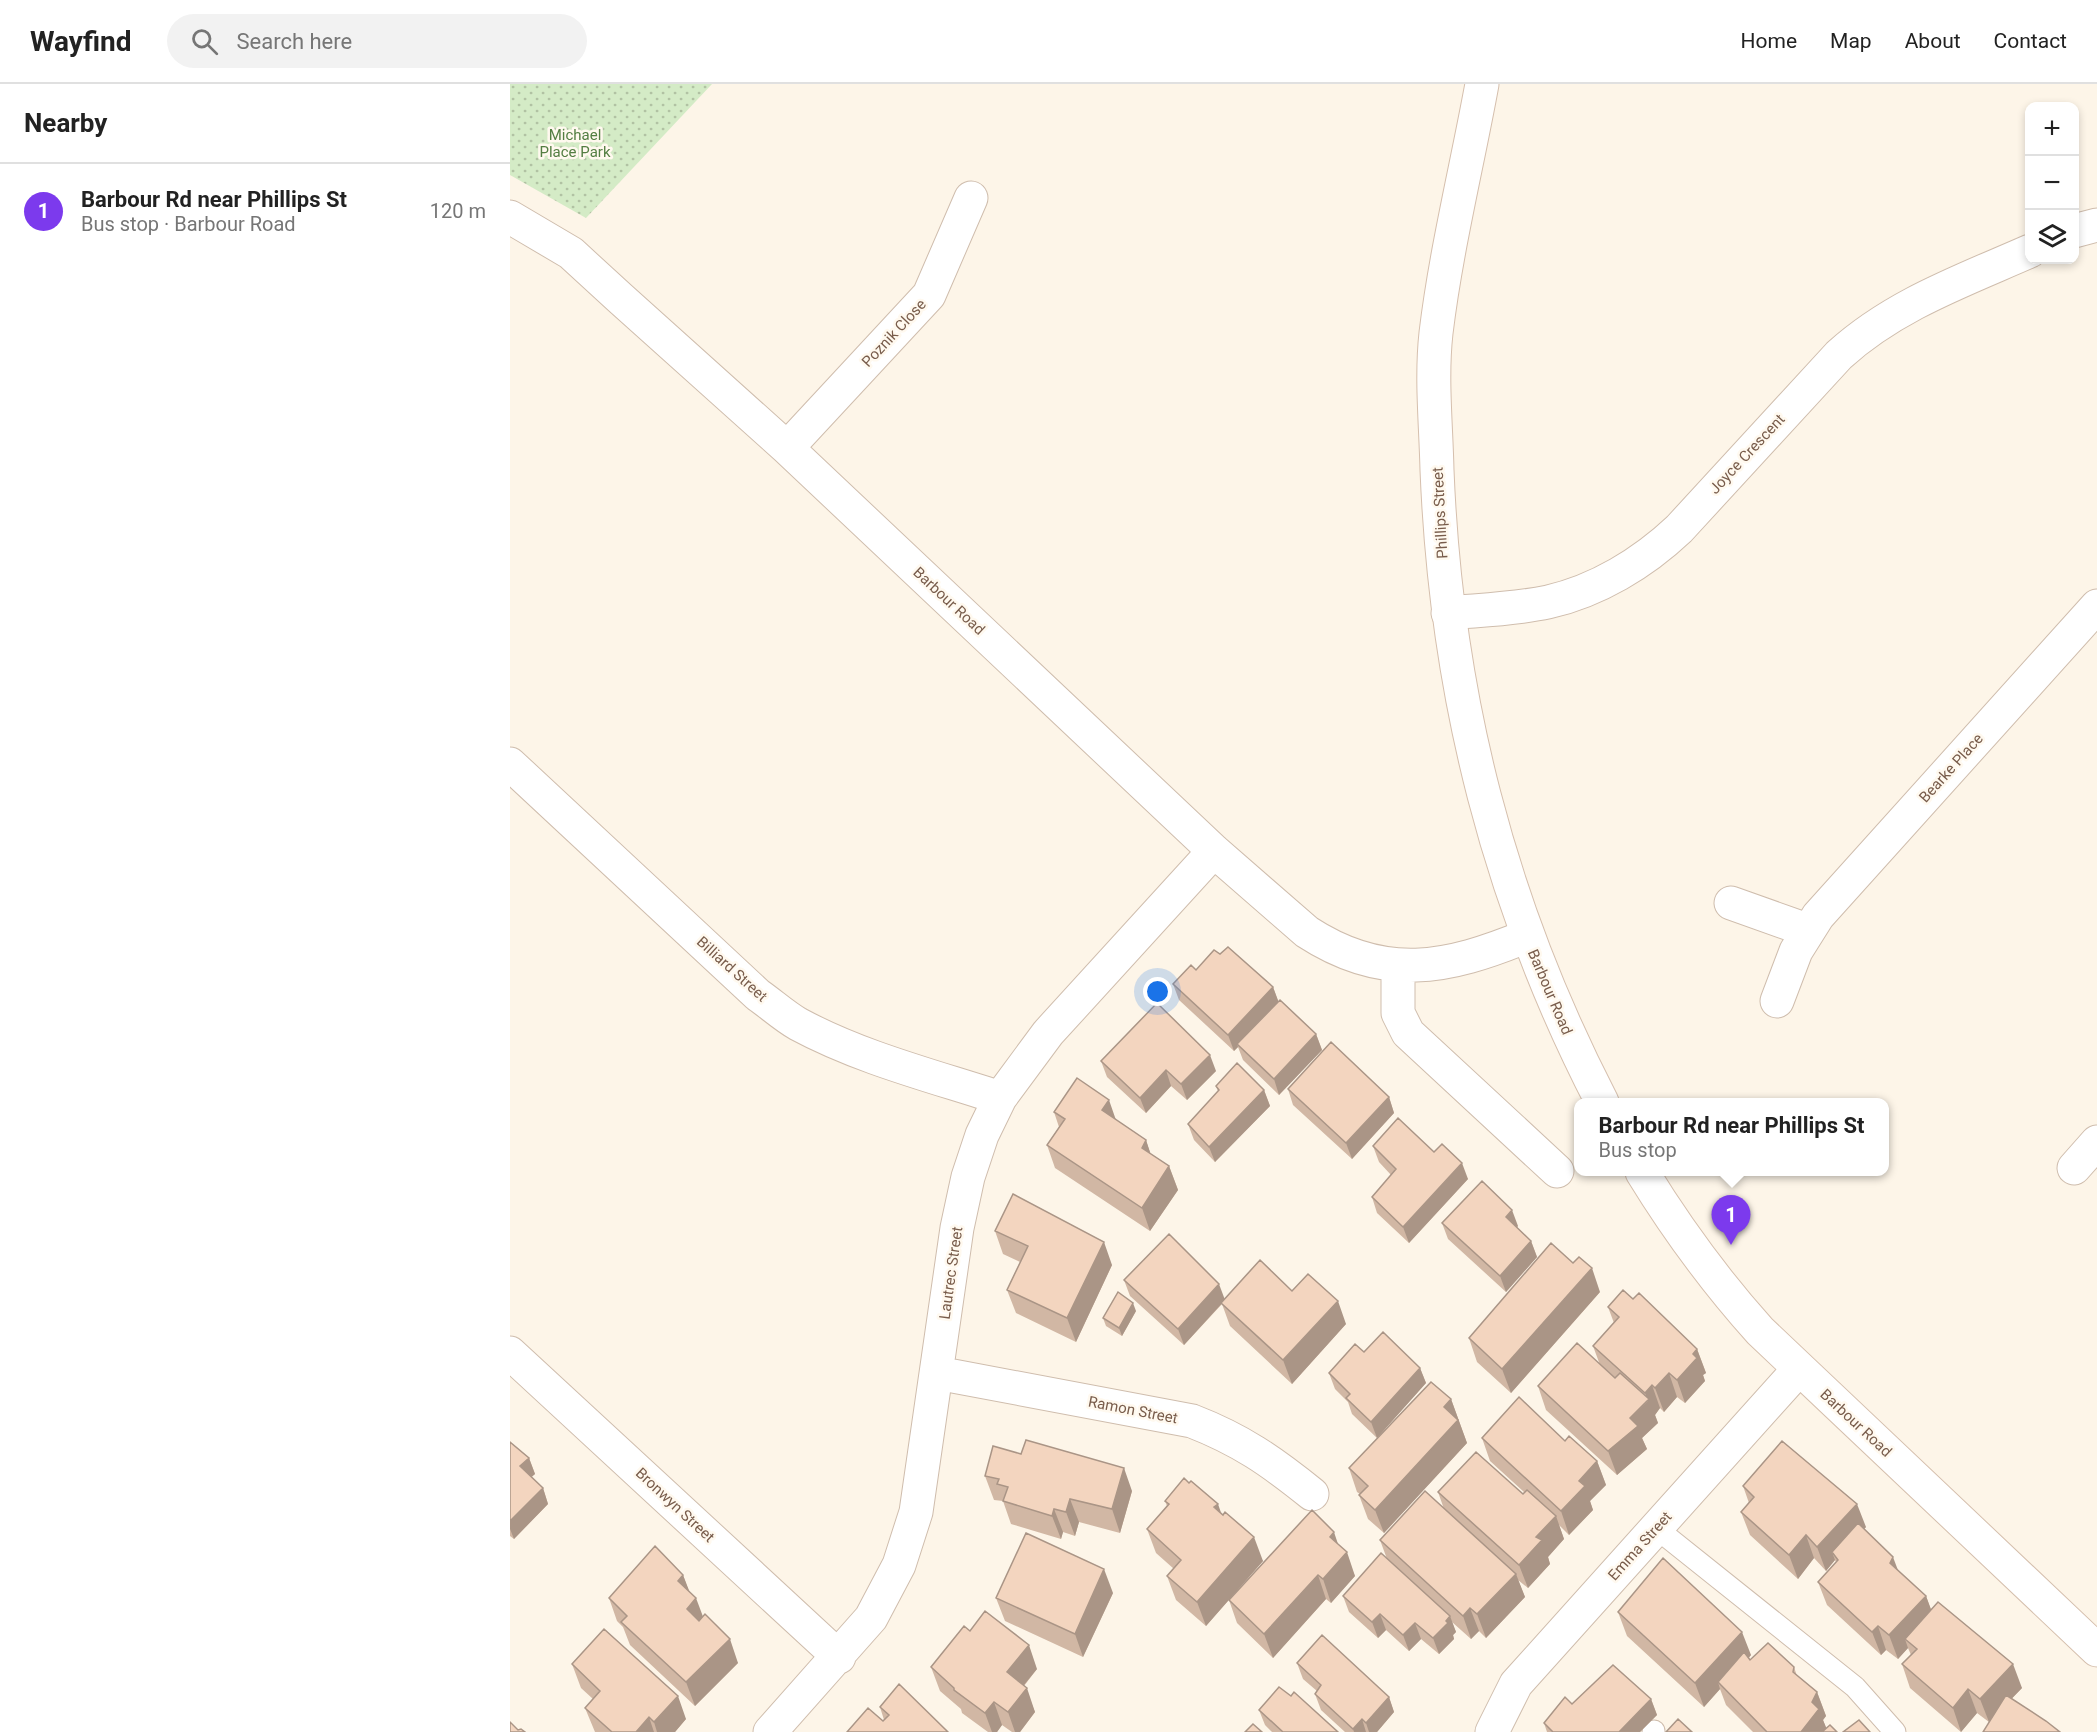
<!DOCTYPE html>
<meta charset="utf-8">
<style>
:root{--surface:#fff;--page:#f2f2f2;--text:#222;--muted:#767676;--line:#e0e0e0;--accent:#7c3aed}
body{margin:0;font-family:Roboto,sans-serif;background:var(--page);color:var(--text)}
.controls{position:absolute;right:18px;top:18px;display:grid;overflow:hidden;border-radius:12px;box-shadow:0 3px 9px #0003}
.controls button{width:54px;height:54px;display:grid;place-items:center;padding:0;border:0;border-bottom:2px solid var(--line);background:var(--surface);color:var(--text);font:30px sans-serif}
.you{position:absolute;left:648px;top:908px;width:21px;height:21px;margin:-15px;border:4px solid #fff;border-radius:50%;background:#1a73e8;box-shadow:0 0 0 9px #1a73e833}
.badge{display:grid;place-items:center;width:39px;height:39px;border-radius:50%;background:var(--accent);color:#fff;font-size:20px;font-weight:700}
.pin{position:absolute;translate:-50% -50px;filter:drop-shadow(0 2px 3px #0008)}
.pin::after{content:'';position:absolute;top:32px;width:21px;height:18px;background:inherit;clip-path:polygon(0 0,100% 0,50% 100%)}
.popup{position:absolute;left:1064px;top:1014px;width:315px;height:78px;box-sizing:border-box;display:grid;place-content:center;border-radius:12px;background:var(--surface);filter:drop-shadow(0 2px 4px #0005);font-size:20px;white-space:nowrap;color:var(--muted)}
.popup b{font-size:22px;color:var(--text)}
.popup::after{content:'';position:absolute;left:50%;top:100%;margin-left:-12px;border:12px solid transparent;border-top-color:var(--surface)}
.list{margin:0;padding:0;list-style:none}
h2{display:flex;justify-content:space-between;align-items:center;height:78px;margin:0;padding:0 24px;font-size:26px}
h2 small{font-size:20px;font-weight:400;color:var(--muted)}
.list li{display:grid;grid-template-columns:39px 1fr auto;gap:18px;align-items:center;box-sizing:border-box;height:96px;padding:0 24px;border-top:2px solid var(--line)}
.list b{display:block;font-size:22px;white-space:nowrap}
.list p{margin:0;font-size:20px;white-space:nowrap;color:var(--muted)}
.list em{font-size:20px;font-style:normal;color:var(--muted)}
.icon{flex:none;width:33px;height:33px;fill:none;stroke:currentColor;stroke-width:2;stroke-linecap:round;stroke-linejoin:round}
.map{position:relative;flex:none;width:1587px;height:1648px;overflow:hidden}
header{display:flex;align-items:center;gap:36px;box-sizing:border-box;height:84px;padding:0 30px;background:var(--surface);border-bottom:2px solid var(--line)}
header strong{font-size:28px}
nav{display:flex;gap:33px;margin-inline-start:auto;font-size:21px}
.search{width:420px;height:54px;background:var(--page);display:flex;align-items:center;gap:15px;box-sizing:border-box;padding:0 21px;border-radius:33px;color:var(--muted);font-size:22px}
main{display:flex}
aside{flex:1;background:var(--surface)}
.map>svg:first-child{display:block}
.park{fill:url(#park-dots)}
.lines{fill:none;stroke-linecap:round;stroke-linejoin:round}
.lane-casing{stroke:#cfbdad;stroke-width:23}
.street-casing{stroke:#cfbdad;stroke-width:35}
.secondary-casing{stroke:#d5bfad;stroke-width:35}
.lane{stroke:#fff;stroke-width:21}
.street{stroke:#fff;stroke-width:33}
.secondary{stroke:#fff;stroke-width:33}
.wall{fill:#d1b7a4}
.shaded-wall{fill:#aa9586}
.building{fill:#f3d5bf;stroke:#aa9586;stroke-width:1.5}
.labels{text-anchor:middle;stroke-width:5;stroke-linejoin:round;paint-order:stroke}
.park-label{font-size:15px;fill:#537e42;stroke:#fff9ef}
.street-label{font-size:15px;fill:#785c4b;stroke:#fff9ef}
</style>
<header>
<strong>Wayfind</strong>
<div class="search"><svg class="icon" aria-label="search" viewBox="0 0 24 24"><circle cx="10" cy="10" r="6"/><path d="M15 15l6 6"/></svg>Search here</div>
<nav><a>Home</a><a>Map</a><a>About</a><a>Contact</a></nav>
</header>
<main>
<aside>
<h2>Nearby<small></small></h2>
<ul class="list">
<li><span class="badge">1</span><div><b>Barbour Rd near Phillips St</b><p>Bus stop · Barbour Road</p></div><em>120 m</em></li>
</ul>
</aside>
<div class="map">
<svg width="1587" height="1648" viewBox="0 0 1587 1648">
<defs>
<pattern id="park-dots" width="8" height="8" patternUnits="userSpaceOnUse" patternTransform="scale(1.5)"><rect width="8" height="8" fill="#d4ebc6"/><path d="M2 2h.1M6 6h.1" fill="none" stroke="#b1c2a3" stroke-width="1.8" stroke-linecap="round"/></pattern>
</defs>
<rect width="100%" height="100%" fill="#fdf5e8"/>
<path class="park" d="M0,0h202l-126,134 -76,-43z"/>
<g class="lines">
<g class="lane-casing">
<path id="lane" d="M1146,1444l199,159 40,45
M1143,1648l1,-1"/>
</g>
<g class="street-casing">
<path id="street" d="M0,133l61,36 49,45 167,150 427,403 93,81c77,50 140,37 220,4
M1564,147l23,-6
M277,364l142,-153 42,-97
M938,529c33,-3 68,-4 100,-11 49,-11 95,-39 131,-73l160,-174c55,-50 123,-74 191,-104
M0,680l248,231c13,9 26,21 40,29 63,34 135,52 202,74
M1221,819l76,27
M888,883v46l10,20 149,138
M1267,917l19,-50 22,-35 279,-310
M1564,1084l23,-26
M0,1269l329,304
M427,1289l255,48c49,19 79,40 120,73
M260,1648l101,-114 28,-53 17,-53 41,-284 11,-51 14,-42 18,-37 48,-65 166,-182
M982,1648l24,-48 283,-315"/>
</g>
<g class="secondary-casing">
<path id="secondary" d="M972,0c-15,82 -36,166 -46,249 -5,45 0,92 1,137 9,225 62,433 165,632
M1132,1088c35,57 73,109 118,159l337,319"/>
</g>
<use href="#lane" class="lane"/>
<use href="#street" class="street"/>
<use href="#secondary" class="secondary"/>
</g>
<path class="wall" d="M710,870l53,33 5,14 38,33 6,16 -43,45 -36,-35 -5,-13 -4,4 -55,-51 -6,-16z
M591,977l115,10 -29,29 -16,-14 -25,27 -39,-36z
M706,1002l48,4 6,16 -55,56 -21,-22 -6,-16 30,-33z
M778,1005l101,8 5,16 -42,46 -59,-54z
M544,1028l62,8 30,20 4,13 19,13 9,24 -28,41 -95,-63 -8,-23 12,-18z
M863,1062l61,6 34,27 -59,64 -32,-30 -5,-16 19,-22 -12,-13z
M932,1139l76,3 -1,1 14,14 6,16 -31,35 -58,-53z
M485,1147l117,34 -36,77 -60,-29 -9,-23 13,-28 -17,-8z
M614,1196l101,19 67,-8 54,33 -54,60 -62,-58 -8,-22 -38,41 -54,-49z
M1090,1208l-89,101 -34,-31 -8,-24z
M1098,1223l89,42 9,24 -3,2 2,6 -20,22 -8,-6 -13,15 -4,-4 -5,7 3,8 -16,15 5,11 -30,26 -71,-65 -8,-24 62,-21 -7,-19 21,-23z
M626,1227l-14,25 -16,-10 -3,-8z
M854,1268l56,16 6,15 -49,55 -25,-24 -4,-12 -13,-13 -6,-16z
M941,1315l16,44 -83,90 -16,-14 -9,-24 1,-1 -3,-2 -8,-24z
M972,1354l83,3 32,20 9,24 -16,16 3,9 -24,25 -10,-10 5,14 -16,18 2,7 -22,24 -10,-8 7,17 -39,41 -7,-7 -8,8 -19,-17 4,10 -3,3 1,4 -15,15 -18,-15 -12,12 -23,-21 -8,8 -29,-26 -6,-16 44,-37 -7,-19 64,-31 -6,-17 85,2 1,-2 -34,-31z
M0,1358l19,16 6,16 -4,3 12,11 5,16 -34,35 -4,-3z
M511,1370l111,37 -12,42 -41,-11 -4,14 -12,-4 -2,7 -50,-15 -8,-23 -9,-1 -9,-24z
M1233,1402l123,41 -2,2 34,41 28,26 5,14 91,78 -33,34 -12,-9 -16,19 -51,-44 -8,-24 9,-9 -3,-7 -10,11 -12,-9 -5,5 -54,-50 -9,-23 18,-20 -1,-2 -9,11 -12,-13 -16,21 -48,-44 -9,-23 8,-9z
M655,1417l56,12 42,48 -57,65 -30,-26 -9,-24 7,-7 -18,-16 -9,-24 20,-23z
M829,1461l16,31 -24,27 -5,-4 -53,59 -36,-35 -8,-23z
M173,1491l6,17 13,24 36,47 -43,43 -65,-61 -7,-18 -6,-6 -8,-23z
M603,1509l-30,64 -78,-36 -9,-23z
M1108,1528l133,43 -2,3 1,2 44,7 3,9 20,16 9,24 -3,4 3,8 11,4h-84l-27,-27 -6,-16 -16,18 -77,-71z
M787,1579l92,34 5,15 -17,20h-32l-24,-22 -6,-16 2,-3 -14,-12z
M62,1580l114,55 -11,13h-80l-10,-24 8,-9 -12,-11z
M421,1583l106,2 -13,17 11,26 -15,20h-8l-10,-7 -5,7h-9l-26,-19 -1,-4 -21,-18z
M1141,1615l6,16 -17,17h-93l-3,-9 28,-19z
M370,1623l68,25 -65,-11 1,-1z
M749,1626l79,22h-66l-7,-7z"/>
<path class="shaded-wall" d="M763,903l6,16 -42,41 1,3 -4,4 -6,-16z
M806,950l6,16 -43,45 -5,-16z
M700,971l6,16 -29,29 -6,-16z
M656,986l5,16 -25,27 -6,-15z
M754,1006l6,16 -55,56 -6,-15z
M879,1013l5,16 -42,46 -6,-16z
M599,1016l8,23 -15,-13z
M636,1056l8,24 -12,-16z
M952,1079l6,16 -59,64 -6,-16z
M659,1082l9,24 -28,41 -8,-23z
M1002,1126l6,16 -6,7 -6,-16z
M1021,1157l6,16 -31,35 -6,-16z
M594,1158l8,23 -36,77 -9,-24z
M1082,1184l8,24 -89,101 -9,-24z
M709,1200l6,16 -41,45 -6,-16z
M828,1217l8,23 -54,60 -9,-24z
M623,1219l3,8 -14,25 -3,-8z
M1187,1265l9,24 -3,2 2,6 -20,22 -8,-23 16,-26z
M910,1284l6,15 -49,55 -6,-16z
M1159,1289l8,24 -13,15 -9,-24z
M1142,1301l8,23 -5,7 3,8 -16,15 5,11 -30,26 -9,-24 22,-33 18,-17 -3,-8z
M941,1315l16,44 -83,90 -9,-23 69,-103z
M19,1374l6,16 -9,8 -6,-16z
M1087,1377l9,24 -16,16 3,9 -24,25 -8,-24 18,-30z
M614,1384l8,23 -12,42 -8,-24z
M33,1404l5,16 -34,35 -4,-10v-8z
M560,1415l9,23 -4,14 -9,-24z
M708,1420l8,23 -12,-20z
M1347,1420l9,23 -29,32 -5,-7 3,8 -9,11 -9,-24z
M544,1425l9,23 -2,7 -9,-23z
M1046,1432l8,23 -16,18 2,7 -22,24 -9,-23 17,-28z
M824,1448l8,24 -12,-19z
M1296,1451l8,23 -16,21 -9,-24z
M744,1453l9,24 -57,65 -9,-24z
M837,1468l8,24 -24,27 -8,-24z
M1383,1473l9,24 -12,-18z
M594,1485l9,24 -30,64 -8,-23z
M1006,1490l9,23 -39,41 -9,-24z
M173,1491l9,23 -14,-17z
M808,1491l8,24 -53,59 -9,-24z
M1416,1512l9,24 -30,19 3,9 -10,11 -9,-24z
M186,1514l9,24 -10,10 -8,-23z
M960,1524l9,23 -8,8 -8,-23z
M870,1530l6,16 -8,8 -6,-16z
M940,1532l6,16 -3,3 1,4 -15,15 -6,-16z
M905,1539l6,16 -12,12 -6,-16z
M1368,1542l8,24 -5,5 -9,-23z
M1232,1548l9,23 -29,31 -4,-4 2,7 -16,18 -9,-24z
M220,1555l8,24 -43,43 -9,-24z
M519,1561l8,24 -22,27 -8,-24z
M1503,1580l9,24 -33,34 -9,-23z
M517,1604l8,24 -15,20h-5l-7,-20z
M1458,1605l9,24 -16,19 -8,-24z
M1307,1608l9,24 -3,4 5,12h-27l11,-30z
M168,1612l8,23 -11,13h-18l-3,-10z
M879,1613l5,15 -17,20h-8l-3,-9z
M1141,1615l6,16 -17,17h-21z
M484,1618l8,23 -5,7h-5l-7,-19z
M139,1633l5,15h-18z
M852,1635l4,13h-12l-1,-3z"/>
<path class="building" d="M718,863l45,40 -45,48 -55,-51 18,-19 5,5 18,-20 6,4z
M770,916l36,34 -42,45 -37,-35z
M647,919l53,52 -29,29 -15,-14 -26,28 -39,-37z
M821,958l58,55 -43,46 -58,-54z
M727,979l27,27 -55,57 -21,-23 31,-34 -3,-4z
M567,994l32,22 -7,10 44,30 -4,8 27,18 -27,42 -95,-63 18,-26 -11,-7z
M888,1034l36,34 8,-8 20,19 -59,64 -31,-30 24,-28 -23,-23z
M972,1097l30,29 -6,7 25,24 -31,35 -58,-53z
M503,1110l91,48 -37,76 -60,-28 21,-44 -33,-15z
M659,1150l50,50 -41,45 -54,-49z
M1041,1159l22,20 6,-6 13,11 -90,101 -33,-31z
M750,1176l32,31 16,-17 30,27 -55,59 -62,-57z
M1113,1206l10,9 6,-6 58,56 -4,5 4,4 -20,22 -8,-7 -14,15 -3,-3 -7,8 -52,-47 26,-29 -11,-10z
M608,1208l15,11 -14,25 -16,-10z
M873,1248l37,36 -49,54 -25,-24 4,-4 -21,-21 26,-29 9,8z
M1067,1259l38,35 5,-5 29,26 -19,19 8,8 -30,25 -70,-65z
M921,1298l20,17 -7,8 14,13 -83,90 -16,-15 9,-9 -19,-18z
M1009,1313l46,44 4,-5 28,25 -18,20 6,5 -24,25 -79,-73z
M516,1356l98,28 -12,41 -42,-10 -4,13 -12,-3 -2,7 -49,-15 5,-14 -11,-3 2,-5 -14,-3 8,-30 28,8z
M1272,1357l75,63 -40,43 -11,-12 -17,20 -48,-43 13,-15 -11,-11z
M0,1358l19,16 -9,8 23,22 -33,33z
M966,1368l47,42 4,-4 29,26 -20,21 6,3 -23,25 -81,-73z
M674,1394l5,5 2,-2 27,23 -4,3 9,8 2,-3 29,25 -57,65 -30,-26 14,-16 -34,-31 22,-25 -4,-3z
M915,1407l91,83 -39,40 -7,-6 -7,8 -83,-76z
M802,1426l22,22 -4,5 17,15 -24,27 -5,-4 -54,59 -35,-34z
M1348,1439l35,34 -3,6 36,33 -37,39 -11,-9 -6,6 -54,-50 20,-22 -6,-8z
M516,1449l78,36 -29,65 -79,-36z
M145,1462l28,29 -5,6 18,17 -9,11 12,12 6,-7 25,25 -44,43 -65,-60 6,-6 -18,-18z
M871,1469l69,63 -4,5 2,2 -15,15 -18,-15 -12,12 -23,-21 -8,8 -29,-26z
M1153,1474l79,74 -47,51 -77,-71z
M1428,1518l75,62 -33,35 -12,-10 -15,19 -51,-44 15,-15 -12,-10z
M475,1527l44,34 -22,27 20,16 -19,24 -14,-10 -9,11 -31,-23v-2l-23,-21 33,-41 6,5z
M94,1545l74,67 -24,26 -5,-5 -13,15h-24l-27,-24 15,-17 -28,-27z
M812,1551l67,62 -23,26 -4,-4 -9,10 -38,-35 6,-9 -24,-22z
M1258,1559l26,24 -1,5 24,20 -5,10 7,7 -18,23h-34l-49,-50 26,-30 6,8z
M1103,1581l38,34 -32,33h-66l-9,-9 21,-26 7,7z
M389,1600l49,48h-101l21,-24 15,13 6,-6 -9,-8z
M769,1603l12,9 3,-4 44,40h-55l-24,-22z
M1496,1611l40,26 14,11h-77z
M1168,1635l14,13h-26z
M1349,1636l11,12h-27z
M0,1638l8,8 3,-1 4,3h-15z
M743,1640l9,8h-17z
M1320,1641l7,7h-15z"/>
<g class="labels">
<g class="park-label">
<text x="65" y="56">Michael<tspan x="65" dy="17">Place Park</tspan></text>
</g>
<g class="street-label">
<text transform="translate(384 249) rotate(-47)" y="5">Poznik Close</text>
<text transform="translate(1237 370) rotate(-47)" y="5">Joyce Crescent</text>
<text transform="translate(930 429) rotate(-93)" y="5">Phillips Street</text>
<text transform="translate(439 517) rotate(43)" y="5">Barbour Road</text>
<text transform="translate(1441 684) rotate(-48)" y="5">Bearke Place</text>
<text transform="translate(222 885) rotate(42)" y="5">Billiard Street</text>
<text transform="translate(1040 908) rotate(67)" y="5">Barbour Road</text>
<text transform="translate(441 1189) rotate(-82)" y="5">Lautrec Street</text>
<text transform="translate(623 1326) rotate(11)" y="5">Ramon Street</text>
<text transform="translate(1346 1339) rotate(43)" y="5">Barbour Road</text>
<text transform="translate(165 1421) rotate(43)" y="5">Bronwyn Street</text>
<text transform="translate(1130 1462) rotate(-48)" y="5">Emma Street</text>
</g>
</g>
</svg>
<div class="controls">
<button>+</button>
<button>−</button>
<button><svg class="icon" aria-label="layers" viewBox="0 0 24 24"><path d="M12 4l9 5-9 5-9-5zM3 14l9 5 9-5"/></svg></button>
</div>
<div class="you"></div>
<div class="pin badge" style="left:1221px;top:1161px">1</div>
<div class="popup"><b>Barbour Rd near Phillips St</b>Bus stop</div>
</div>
</main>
